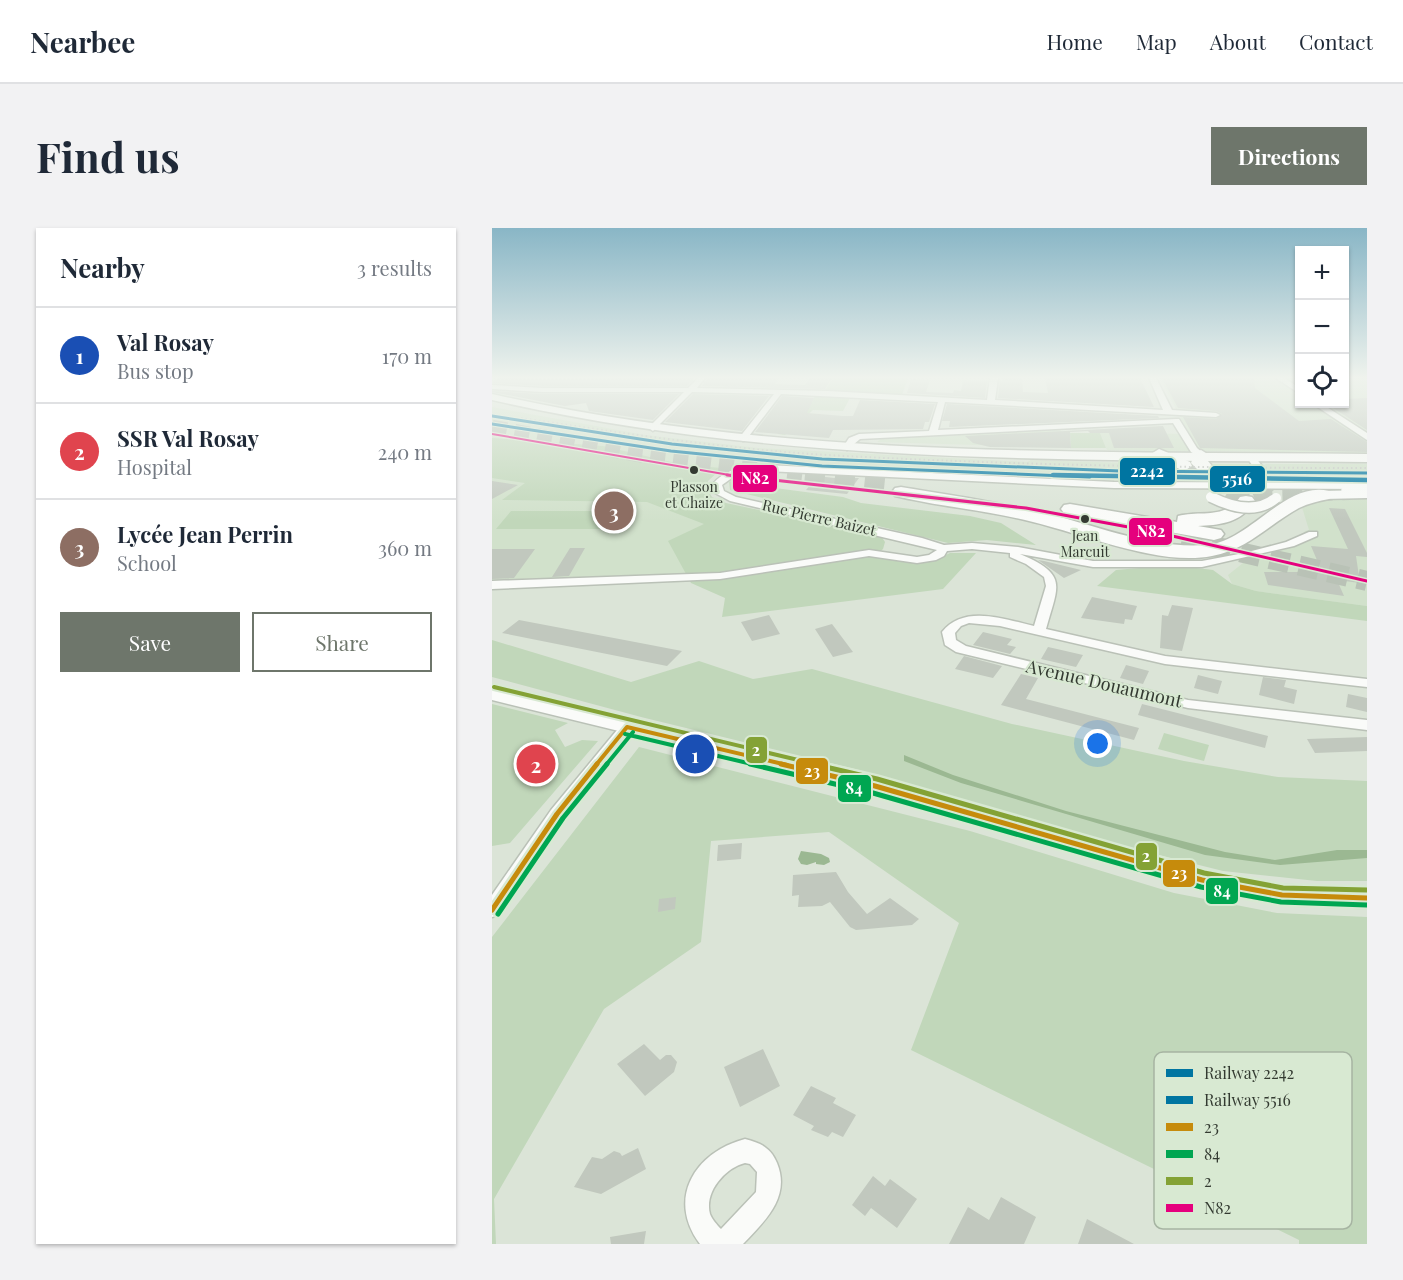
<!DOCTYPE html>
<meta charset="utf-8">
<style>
:root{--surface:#fff;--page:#f2f2f3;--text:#1f2937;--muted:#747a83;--line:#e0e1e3;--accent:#6e766b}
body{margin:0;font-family:"Playfair Display",serif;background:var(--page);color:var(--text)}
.controls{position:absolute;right:18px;top:18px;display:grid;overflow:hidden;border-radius:0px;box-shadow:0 2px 4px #0004}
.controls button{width:54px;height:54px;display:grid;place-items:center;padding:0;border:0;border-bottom:2px solid var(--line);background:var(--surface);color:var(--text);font:30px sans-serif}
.you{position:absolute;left:606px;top:516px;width:21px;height:21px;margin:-15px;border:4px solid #fff;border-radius:50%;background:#1a73e8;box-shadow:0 0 0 9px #1a73e833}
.badge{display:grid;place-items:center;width:39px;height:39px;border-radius:50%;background:var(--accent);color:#fff;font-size:20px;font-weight:700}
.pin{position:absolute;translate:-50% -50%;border:3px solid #fff;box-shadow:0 2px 6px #0006}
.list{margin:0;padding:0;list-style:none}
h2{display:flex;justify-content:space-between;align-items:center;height:78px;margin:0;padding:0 24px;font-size:26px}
h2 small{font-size:20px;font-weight:400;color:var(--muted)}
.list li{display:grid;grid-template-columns:39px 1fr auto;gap:18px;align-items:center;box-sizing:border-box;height:96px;padding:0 24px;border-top:2px solid var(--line)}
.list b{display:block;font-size:22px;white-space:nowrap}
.list p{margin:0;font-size:20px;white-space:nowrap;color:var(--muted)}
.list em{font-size:20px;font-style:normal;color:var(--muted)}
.actions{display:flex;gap:12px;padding:18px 24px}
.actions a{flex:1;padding:14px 0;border:2px solid var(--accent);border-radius:0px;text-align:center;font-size:21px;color:var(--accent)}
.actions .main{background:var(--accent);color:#fff}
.icon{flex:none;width:33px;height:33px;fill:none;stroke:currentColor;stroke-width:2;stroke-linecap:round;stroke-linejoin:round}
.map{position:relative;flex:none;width:875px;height:1016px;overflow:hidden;border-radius:0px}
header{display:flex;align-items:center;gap:36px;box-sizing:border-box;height:84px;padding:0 30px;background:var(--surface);border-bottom:2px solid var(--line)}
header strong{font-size:28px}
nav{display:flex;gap:33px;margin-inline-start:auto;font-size:21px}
.intro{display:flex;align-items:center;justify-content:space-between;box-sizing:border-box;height:144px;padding:0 36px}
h1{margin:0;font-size:42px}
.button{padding:15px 27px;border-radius:0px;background:var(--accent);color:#fff;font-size:21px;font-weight:700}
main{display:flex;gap:36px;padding:0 36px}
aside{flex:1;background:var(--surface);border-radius:0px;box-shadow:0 2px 4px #0004}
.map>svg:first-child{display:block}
.built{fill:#d1e1cb}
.green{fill:#c1d7ba}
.water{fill:#9bb892}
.building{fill:#c1c8be}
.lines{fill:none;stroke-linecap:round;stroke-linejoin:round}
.street-tunnel-far1{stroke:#b9c2b6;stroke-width:8;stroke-dasharray:8 4.5;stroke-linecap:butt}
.street-tunnel{stroke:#b9c2b6;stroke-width:10;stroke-dasharray:10 5;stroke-linecap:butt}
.highway-tunnel-far1{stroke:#b9c2b6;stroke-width:15;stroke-dasharray:15 8;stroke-linecap:butt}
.highway-tunnel{stroke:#b9c2b6;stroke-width:20;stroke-dasharray:20 10;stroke-linecap:butt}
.street-casing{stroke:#bac1b7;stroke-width:3}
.secondary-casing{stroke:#bac1b7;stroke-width:3}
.highway-casing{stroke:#bac1b7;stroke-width:3}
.street{fill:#fafbf9;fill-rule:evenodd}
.secondary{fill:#fafbf9;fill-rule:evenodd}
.highway{fill:#fafbf9;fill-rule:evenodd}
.rail{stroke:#c6c8c5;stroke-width:2;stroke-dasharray:1.5 3;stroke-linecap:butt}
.street-bridge-casing{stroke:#bac1b7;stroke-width:13;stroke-linecap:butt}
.street-bridge{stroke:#fafbf9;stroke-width:10}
.bus-1-far1-casing{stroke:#d8e9d2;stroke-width:8}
.bus-1-casing{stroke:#d8e9d2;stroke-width:10}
.bus-2-far1-casing{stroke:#d8e9d2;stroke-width:8}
.bus-2-casing{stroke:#d8e9d2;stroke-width:10}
.bus-3-far1-casing{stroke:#d8e9d2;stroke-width:8}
.bus-3-casing{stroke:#d8e9d2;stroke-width:10}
.bus-4-far1-casing{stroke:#d8e9d2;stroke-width:4.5}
.bus-4-casing{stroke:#d8e9d2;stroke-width:6}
.bus-1-far1{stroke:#c68b0c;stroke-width:4}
.bus-1{stroke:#c68b0c;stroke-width:5}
.bus-2-far1{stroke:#00a651;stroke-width:4}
.bus-2{stroke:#00a651;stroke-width:5}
.bus-3-far1{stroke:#84a235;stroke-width:4}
.bus-3{stroke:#84a235;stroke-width:5}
.bus-4-far1{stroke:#e5007d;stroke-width:2}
.bus-4{stroke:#e5007d;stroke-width:3}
.rail-1-casing{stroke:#d8e9d2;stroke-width:5}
.rail-2-far1-casing{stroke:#d8e9d2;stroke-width:5}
.rail-2-casing{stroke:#d8e9d2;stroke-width:8}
.rail-1{stroke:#0075a1;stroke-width:3}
.rail-2-far1{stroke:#0075a1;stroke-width:3}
.rail-2{stroke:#0075a1;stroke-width:4.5}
.bus-dot{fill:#333a31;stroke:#d8e9d2;stroke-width:2}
.labels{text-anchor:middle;stroke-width:4.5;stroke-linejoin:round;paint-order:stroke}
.far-bus-label{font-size:14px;fill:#333a31;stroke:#d8e9d2}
.far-street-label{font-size:15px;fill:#333a31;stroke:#d8e9d2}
.street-label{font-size:18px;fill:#333a31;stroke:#d8e9d2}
.key{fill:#d8e9d2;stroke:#a6b4a2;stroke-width:1.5}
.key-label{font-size:16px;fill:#333a31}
.line-badge{stroke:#d8e9d2;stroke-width:2}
.badge-label{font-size:16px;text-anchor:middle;font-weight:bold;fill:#fff}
</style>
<header>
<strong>Nearbee</strong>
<nav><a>Home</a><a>Map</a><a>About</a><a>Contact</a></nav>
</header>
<div class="intro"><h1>Find us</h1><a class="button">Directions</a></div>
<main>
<aside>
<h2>Nearby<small>3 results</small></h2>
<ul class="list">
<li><span class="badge" style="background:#1a4fb4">1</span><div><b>Val Rosay</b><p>Bus stop</p></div><em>170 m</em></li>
<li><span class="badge" style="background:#e0444e">2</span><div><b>SSR Val Rosay</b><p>Hospital</p></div><em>240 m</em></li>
<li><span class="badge" style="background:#8d6e63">3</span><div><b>Lycée Jean Perrin</b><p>School</p></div><em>360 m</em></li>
</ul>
<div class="actions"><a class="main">Save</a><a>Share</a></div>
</aside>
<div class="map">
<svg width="875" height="1016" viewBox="0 0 875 1016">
<rect width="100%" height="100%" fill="#dbe4d7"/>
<path class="built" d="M668,150h139l1,26h44l1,-26h22v75l-260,-3 -7,-17 89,1z
M0,179l153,28 113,13 269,14 4,-2 164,5 55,-1 2,2h10l4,-2h101v20l-192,-1 -453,-18 -45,36 208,41 -172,31 -221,7z
M568,202l11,18 -194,-6 4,-3z
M839,269h36v109l-111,-15 -24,-7 -4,-9 15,-12 50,-17 12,-15 4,-1 -8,-26z"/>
<path class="green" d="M341,150h75l-6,17 -78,-3z
M323,168l35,2 -7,13 -30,-1 -28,25 -7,-1 17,-33 17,1z
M578,205h30l6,15h-35z
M0,210l111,8 81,19 38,3 -14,13 -2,6 6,10 14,6 155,33 4,6 -2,7 -8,7 40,7 18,-2 17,-8h26l-33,36 -221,28 3,-19 -34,-15 -23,-42 36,-17 -57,-22 -145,-2 23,-17 -33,-5z
M259,245l27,1 -3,14 68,9 18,6 109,13 31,7 35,22 -49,-5 -39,3 -218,-53 -1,-8z
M19,283h100l-11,18h-104z
M681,337l40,5 19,14 24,7 111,15v15l-270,-35 19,-16z
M0,412l139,42 68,-21 54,18 59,-10 200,55 172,37 94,16 89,4v100h-50l-94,-10 -132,-33 -232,-68 -218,-53 -149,-40z
M0,476l76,19 -13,7 10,17 17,-7 16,1 -88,102 -18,3z
M672,505l45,12 -5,16 -46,-12z
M147,519l331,84 204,62 103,20 90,4v327h-68v-4l-388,-190 48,-127 -130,-91 -118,9 -10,101 -97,67 -110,190 2,45h-4v-307z"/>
<path class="water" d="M412,527l49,20 113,36 159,41 50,8 62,-10h30v8l-87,7 -75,-10 -244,-72 -57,-22z
M309,623l20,3 8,4 1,4 -6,3 -8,-1v-2l-9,3 -6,-1 -3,-5z"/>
<path class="building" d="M6,150l44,1 152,-1 -7,8h-145l-50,-3z
M215,150h72l-4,6 30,1 5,-7h22l-7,11 -123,-3z
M511,150h19l1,14 25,1 -3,-15h95l14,29 -156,-9 2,-17h3z
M670,150h92l1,10 44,33 32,-2 36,23v10l-167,-4 -17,-31 33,2 6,-5 -6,-3 -38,-3z
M419,151l19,1 -4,12 27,1 1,-3 7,1 2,-11 24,1 -2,17 -78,-5z
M0,164v-1l50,3h137l-26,26 -64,-9 -3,-8 -21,3z
M201,166l76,2 -27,35 -77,-9z
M290,168l32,2 -7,15 36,3h10l7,-16 75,4 -6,18h-4l-2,7 -90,1 -4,8 -74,-6z
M875,170v32l-40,-26h17v-5z
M455,176l211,12 1,2 -210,9 1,-6h-8z
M671,198l11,22h-60l-5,-15h-19l-2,-2 -18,1 1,16 -81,-1 -17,-4 -8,-7z
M326,248l16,2h25l-12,16 -41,-4z
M0,253l26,4 -26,14z
M837,280l16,1 22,44v4l-11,-1 4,27 -23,-3 7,16 -76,-11 -4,-13h58l-11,-26 37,3z
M78,320h15l-16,28 -17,1z
M0,321h43l-21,29 -22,1z
M546,332l6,1 37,9 -17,8z
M600,369l45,9 -5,14 -7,-1 -1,5 -43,-6z
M680,377l21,3 -11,43 -22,-3 2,-33 6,1z
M277,387l11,19 -28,7 -11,-19z
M27,392l116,22 47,9 -15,15 -165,-33z
M340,396l21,28 -20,5 -18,-28z
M491,404l29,7 -5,6 9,2 -6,7 -37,-9z
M556,419l9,2 26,6 -7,12 -35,-8z
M472,428l38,10 -9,12 -38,-9z
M634,437l23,6 -6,13 -23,-6z
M529,446l17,4 -12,21 113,29 -5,12 -133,-35z
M706,447l24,6 -4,13 -24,-6z
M771,449l23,3 -2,7 13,3 -3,14 -35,-9z
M856,466l19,4v14l-21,-5z
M650,476l126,32 -3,12 -127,-33z
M875,509v14l-52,2 -8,-14z
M250,615l-1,16 -24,2 1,-16z
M344,644l12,20 19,22 23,-16 29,21 -7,6 -56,5 -6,-3 -20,-25 -8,4 -24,1 1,-12 -7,1 1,-21z
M184,669l-1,12 -17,3 1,-13z
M152,816l16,16 6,-5h5l6,7 -3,10 -29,24 -28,-32z
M271,821l17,37 -40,21 -16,-40z
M319,858l25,12 -3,5 23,12 -13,22 -11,-5 -4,5 -17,-7 3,-4 -21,-11z
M146,920l8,21 -45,25 -27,-7 18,-30 10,2 12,-8 6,2 2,3z
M381,948l12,10 5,-7 27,20 -20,29 -26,-20 -6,8 -13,-11z
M509,969l35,20 -12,27h-75l19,-37 21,13z
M595,991l47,25h-56z
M154,1003l-2,13h-33l-1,-7z"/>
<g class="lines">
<path class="street-tunnel-far1" d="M765,238l8,11"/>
<path class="street-tunnel" d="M772,247l10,15"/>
<path class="highway-tunnel-far1" d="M0,199l148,28 179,22
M692,238l22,11"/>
<path class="highway-tunnel" d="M313,247l86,9
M711,247l43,26 5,-6 7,-3 92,-2
M690,311l185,42"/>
<g class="street-casing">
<path id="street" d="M206,150h7l-8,10 131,3 159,9 3,-22h8l-3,22 168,10 -14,-32h7l16,32 44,3 4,2 -4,2 -271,-15 -7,28 238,-11h3l18,29 8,7 -4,3 -10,-6 -18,-29 -313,16 -13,11 -4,-3 6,-9 10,-4 70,-3 9,-29 -157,-8 -35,46 -3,1 -4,-3 35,-44 -82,-2 -39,39 -4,-3 1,-2 34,-34h-142l-50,-3v-4l50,3h146z
M784,150h8l16,10v6z
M821,176h9l45,29v7z
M755,226h6l9,12 -2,2h-6l-8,-12z
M274,237l348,17 253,1v6l-253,-1 -348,-17 -30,4 -14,10 2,6 12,6 186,41 22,7 28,-2 46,4 75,14h109l42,-8 42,-11 23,-10h8v4l-23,10 -92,21h-109l-73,-13c49,21 38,31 26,75l119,27 202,23v8l-202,-23 -165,-38 -31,-3 -8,3 -6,7 1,7 10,6 222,54 179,20v10l-179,-22 -232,-56 -11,-7 -3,-13c22,-28 62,-13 92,-6l12,-40 -2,-9 -18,-13 -16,-7v-4l-38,-4 -25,2 -3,5 -8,4 -19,3 -48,-7 -149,23 -228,10v-8l228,-8 149,-23 48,7 12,-2 8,-5 -207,-49 -15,-8 -3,-8c14,-17 34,-19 54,-20z
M135,494l7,5 -2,3 -69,88 -64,97 -7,2v-22l59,-85 71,-86z
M253,911c16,4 26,9 32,24 14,34 -12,58 -34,81h-43c-34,-45 -5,-92 45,-105zM253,935l5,1 7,8 -1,20 -35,37c-4,-4 -9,-10 -11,-15 -6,-22 15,-46 35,-51z"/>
</g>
<g class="secondary-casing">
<path id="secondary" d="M0,166c287,65 583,57 875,60v8c-292,-3 -588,4 -875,-62z
M875,262v8l-44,1 -7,-4 7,-4z
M0,460l383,90 327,92 80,15 85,3v20l-85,-3 -80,-15 -329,-97 -381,-93z"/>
</g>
<g class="highway-casing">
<path id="highway" d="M667,221l31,13 2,4 -8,5 -31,-14 -2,-3z
M709,222l8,5 -1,6 4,5 -2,4h-12l-7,-7 4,-11z
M858,257h17v10l-23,-1 -3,-4 3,-4z
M409,259c48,8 97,15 144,26 53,13 106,36 161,32 43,-2 79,-65 123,-54l3,4 -3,4c-10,2 -20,4 -30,9 -31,17 -52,42 -87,48 -54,11 -133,-24 -187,-36 -43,-10 -88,-14 -130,-24l-3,-4 3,-4z
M754,268l6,1 3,4c-13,21 -33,24 -57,25l23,4 3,4 -3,4 -7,2 -144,-26 -6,-1 -3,-4 3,-4 6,-1 107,18 1,-6c23,-6 46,4 62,-19z"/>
</g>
<use href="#street" class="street"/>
<use href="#secondary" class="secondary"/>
<use href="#highway" class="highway"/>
<path class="rail" d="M29,190c102,15 204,31 306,37 180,10 360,13 540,13"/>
<g class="street-bridge-casing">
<path id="street-bridge" d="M719,269c20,10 46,17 65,1"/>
</g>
<use href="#street-bridge" class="street-bridge"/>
<g class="bus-1-far1-casing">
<path id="bus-1-far1" d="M135,499l160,38
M104,537l31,-38"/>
</g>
<g class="bus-1-casing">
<path id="bus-1" d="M289,536l94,22 327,94 80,15 85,3
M0,682l65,-96 40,-50"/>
</g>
<g class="bus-2-far1-casing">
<path id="bus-2-far1" d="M133,506l131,31
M114,537l27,-33"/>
</g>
<g class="bus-2-casing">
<path id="bus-2" d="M258,536l123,29 328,94 80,15 86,3
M6,686l65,-96 44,-54"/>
</g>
<g class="bus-3-far1-casing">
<path id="bus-3-far1" d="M2,459l325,78"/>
</g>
<g class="bus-3-casing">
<path id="bus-3" d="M321,536l64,15 327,94 79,15 84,2"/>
</g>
<g class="bus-4-far1-casing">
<path id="bus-4-far1" d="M0,206l249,43"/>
</g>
<g class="bus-4-casing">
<path id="bus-4" d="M235,247l299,33 129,24 212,49"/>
</g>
<use href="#bus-1-far1" class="bus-1-far1"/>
<use href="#bus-1" class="bus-1"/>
<use href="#bus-2-far1" class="bus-2-far1"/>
<use href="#bus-2" class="bus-2"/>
<use href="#bus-3-far1" class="bus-3-far1"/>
<use href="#bus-3" class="bus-3"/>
<use href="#bus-4-far1" class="bus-4-far1"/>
<use href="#bus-4" class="bus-4"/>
<g class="rail-1-casing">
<path id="rail-1" d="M0,188l180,28 150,15 298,12 247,2"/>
</g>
<g class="rail-2-far1-casing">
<path id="rail-2-far1" d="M0,196l179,27 151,15 268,11"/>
</g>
<g class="rail-2-casing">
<path id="rail-2" d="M561,247l314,5"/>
</g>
<use href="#rail-1" class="rail-1"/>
<use href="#rail-2-far1" class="rail-2-far1"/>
<use href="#rail-2" class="rail-2"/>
</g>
<linearGradient id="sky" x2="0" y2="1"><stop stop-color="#89b6c6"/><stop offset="0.51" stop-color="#eff3ed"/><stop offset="1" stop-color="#eff3ed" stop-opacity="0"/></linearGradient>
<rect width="875" height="293" fill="url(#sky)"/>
<g class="bus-dot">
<circle cx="202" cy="242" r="5"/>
<circle cx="593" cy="291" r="5"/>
</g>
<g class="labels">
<g class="far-bus-label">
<text x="202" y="264">Plasson<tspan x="202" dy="16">et Chaize</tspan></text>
<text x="593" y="313">Jean<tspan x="593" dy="16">Marcuit</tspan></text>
</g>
<g class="far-street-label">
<text transform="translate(327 290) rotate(13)" y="5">Rue Pierre Baizet</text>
</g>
<g class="street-label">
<text transform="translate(612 456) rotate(13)" y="6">Avenue Douaumont</text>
</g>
</g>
<rect x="662" y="824" width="198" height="177" rx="9" class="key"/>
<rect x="674" y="841" width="27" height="8" fill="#0075a1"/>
<rect x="674" y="868" width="27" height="8" fill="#0075a1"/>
<rect x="674" y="895" width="27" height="8" fill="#c68b0c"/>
<rect x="674" y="922" width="27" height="8" fill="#00a651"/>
<rect x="674" y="949" width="27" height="8" fill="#84a235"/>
<rect x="674" y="976" width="27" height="8" fill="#e5007d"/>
<g class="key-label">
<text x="712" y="851">Railway 2242</text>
<text x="712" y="878">Railway 5516</text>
<text x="712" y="905">23</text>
<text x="712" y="932">84</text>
<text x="712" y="959">2</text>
<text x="712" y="986">N82</text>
</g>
<g class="line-badge">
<rect x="627" y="229" width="57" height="29" rx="6" fill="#0075a1"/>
<rect x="240" y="236" width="46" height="29" rx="6" fill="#e5007d"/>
<rect x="717" y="237" width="57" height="28" rx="6" fill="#0075a1"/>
<rect x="636" y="289" width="45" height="29" rx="6" fill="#e5007d"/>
<rect x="253" y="508" width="23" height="28" rx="6" fill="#84a235"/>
<rect x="303" y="529" width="34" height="28" rx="6" fill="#c68b0c"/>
<rect x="345" y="546" width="35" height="29" rx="6" fill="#00a651"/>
<rect x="643" y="614" width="23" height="29" rx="6" fill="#84a235"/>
<rect x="670" y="631" width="34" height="29" rx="6" fill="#c68b0c"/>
<rect x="713" y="649" width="34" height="28" rx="6" fill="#00a651"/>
</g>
<g class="badge-label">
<text x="655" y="249">2242</text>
<text x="263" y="256">N82</text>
<text x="745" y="257">5516</text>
<text x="659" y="309">N82</text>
<text x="264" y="528">2</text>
<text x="320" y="549">23</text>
<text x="362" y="566">84</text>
<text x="654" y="634">2</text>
<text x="687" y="651">23</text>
<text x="730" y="669">84</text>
</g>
</svg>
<div class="controls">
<button>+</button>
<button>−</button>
<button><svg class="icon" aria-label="locate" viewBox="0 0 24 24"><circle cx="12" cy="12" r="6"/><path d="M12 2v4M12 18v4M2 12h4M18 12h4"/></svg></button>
</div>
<div class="you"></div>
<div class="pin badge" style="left:203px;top:526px;background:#1a4fb4">1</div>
<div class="pin badge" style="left:44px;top:536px;background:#e0444e">2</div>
<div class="pin badge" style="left:122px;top:283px;background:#8d6e63">3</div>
</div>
</main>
